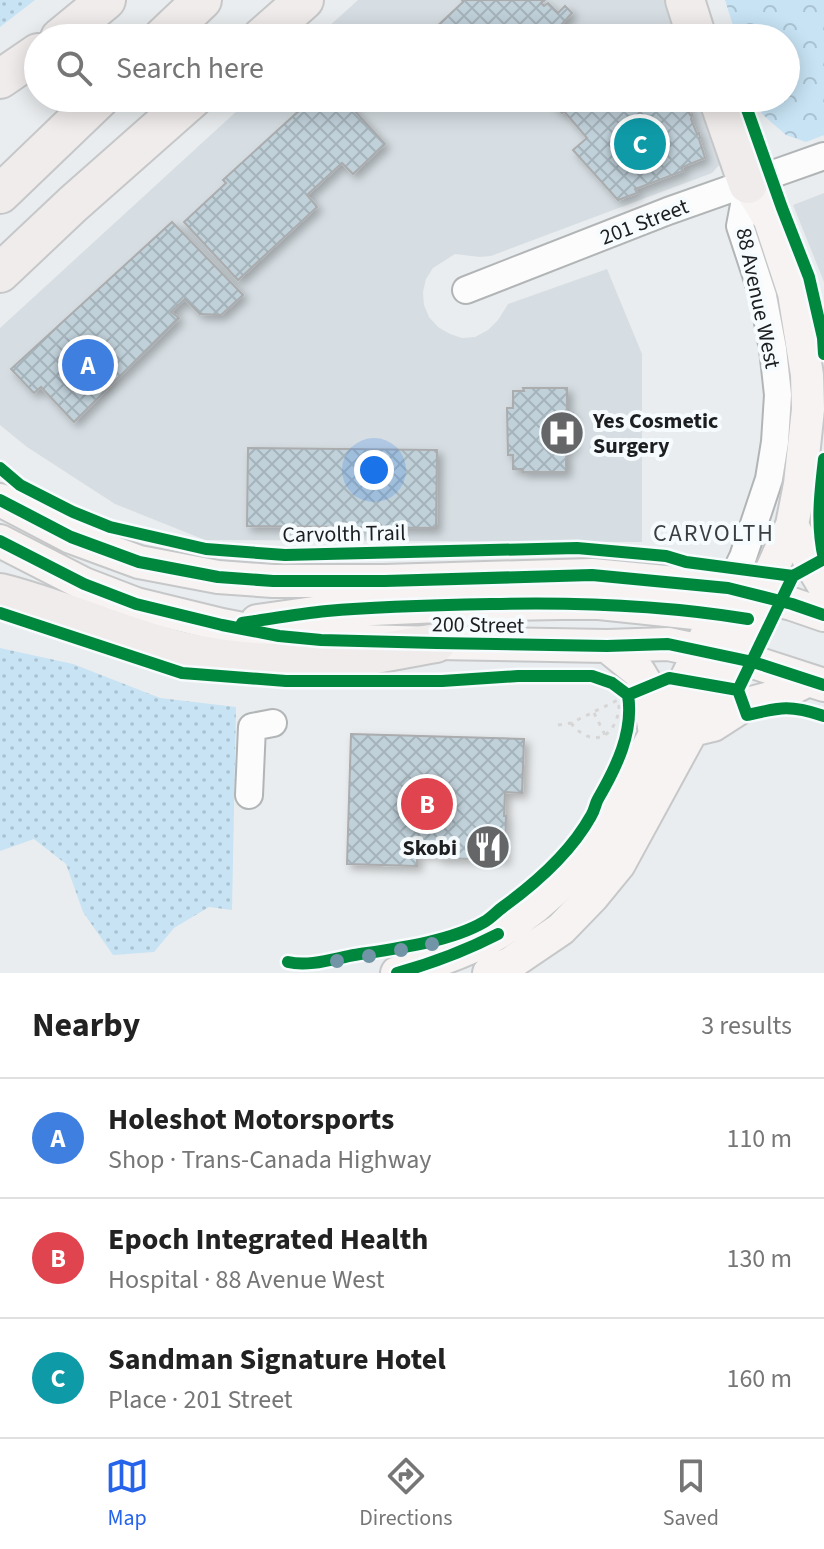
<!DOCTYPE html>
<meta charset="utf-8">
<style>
:root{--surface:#fff;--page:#f2f2f2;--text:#222;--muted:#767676;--line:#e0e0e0;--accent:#2563eb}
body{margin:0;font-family:"Source Sans 3",sans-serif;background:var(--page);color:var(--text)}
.you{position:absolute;left:374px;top:470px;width:28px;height:28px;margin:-20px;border:6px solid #fff;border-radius:50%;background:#1a73e8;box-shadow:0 0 0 12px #1a73e833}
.badge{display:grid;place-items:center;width:52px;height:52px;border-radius:50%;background:var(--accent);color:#fff;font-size:26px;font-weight:700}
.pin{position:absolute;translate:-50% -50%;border:4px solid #fff;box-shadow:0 2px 8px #0006}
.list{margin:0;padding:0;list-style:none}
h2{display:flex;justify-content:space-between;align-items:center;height:104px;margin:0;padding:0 32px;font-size:34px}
h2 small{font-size:26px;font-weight:400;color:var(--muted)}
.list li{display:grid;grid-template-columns:52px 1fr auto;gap:24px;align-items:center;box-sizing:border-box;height:120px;padding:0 32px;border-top:2px solid var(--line)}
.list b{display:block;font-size:30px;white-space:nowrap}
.list p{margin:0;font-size:26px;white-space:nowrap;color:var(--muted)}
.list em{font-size:26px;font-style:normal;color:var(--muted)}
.icon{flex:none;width:44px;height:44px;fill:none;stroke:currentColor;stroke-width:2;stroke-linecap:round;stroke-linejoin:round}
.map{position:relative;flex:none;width:824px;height:973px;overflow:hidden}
.search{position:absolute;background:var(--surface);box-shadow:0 4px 20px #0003;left:24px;right:24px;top:24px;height:88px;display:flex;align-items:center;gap:20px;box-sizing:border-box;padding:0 28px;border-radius:44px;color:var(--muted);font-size:30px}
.sheet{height:464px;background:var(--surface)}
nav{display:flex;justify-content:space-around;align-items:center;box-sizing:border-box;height:112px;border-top:2px solid var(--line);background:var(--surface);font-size:22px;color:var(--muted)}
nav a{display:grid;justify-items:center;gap:4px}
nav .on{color:var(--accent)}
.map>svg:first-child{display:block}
.built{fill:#d6dee3}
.grass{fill:url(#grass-dots)}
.forest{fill:url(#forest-crowns)}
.building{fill:url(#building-cross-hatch);stroke:#aaacae;stroke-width:2;filter:url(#shadow)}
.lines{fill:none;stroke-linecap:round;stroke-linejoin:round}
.minor-casing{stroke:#b2b5b6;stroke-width:30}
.major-casing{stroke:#c6c7c8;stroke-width:36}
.highway-casing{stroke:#c6c7c8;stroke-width:42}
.path{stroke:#d6d6d6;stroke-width:3;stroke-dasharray:4 6;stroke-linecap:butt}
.minor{stroke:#fcfcfd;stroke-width:26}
.major{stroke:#f6f3f2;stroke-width:32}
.highway{stroke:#f1ecec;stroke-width:38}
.cycleway-casing{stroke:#f6fbfe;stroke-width:17}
.cycleway{stroke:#00873e;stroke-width:12}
.tree{fill:#7194a6}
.labels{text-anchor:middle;stroke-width:8;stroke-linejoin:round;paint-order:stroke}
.street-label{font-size:22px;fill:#1d1e1f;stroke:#f6fbfe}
.poi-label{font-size:22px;font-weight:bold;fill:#1d1e1f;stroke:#f6fbfe;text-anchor:start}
.neighbourhood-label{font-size:24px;letter-spacing:2px;fill:#3b3f41;stroke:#f6fbfe}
</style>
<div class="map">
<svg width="824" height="973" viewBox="0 0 824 973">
<defs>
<pattern id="grass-dots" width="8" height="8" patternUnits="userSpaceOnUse" patternTransform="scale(2)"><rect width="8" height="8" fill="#c7e3f4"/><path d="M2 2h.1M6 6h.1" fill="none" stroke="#aac2d1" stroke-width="1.8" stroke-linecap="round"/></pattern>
<pattern id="forest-crowns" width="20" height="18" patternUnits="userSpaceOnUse" patternTransform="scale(2)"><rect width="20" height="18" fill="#c7e3f4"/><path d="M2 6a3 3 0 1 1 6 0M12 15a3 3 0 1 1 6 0" fill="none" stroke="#aac2d1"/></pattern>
<pattern id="building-cross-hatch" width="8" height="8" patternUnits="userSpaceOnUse" patternTransform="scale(2)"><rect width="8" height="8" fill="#c1d1da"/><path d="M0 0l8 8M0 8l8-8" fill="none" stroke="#a5b3bb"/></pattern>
<filter id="shadow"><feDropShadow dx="4.5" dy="4.5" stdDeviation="4" flood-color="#0004"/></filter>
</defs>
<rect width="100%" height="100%" fill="#eaedef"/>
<path class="built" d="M358,0h309l12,38h-363z
M251,98h452l18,65 -9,10 -221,83 -11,1 -25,-3 -22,14 -7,11 -3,13 1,13 5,12 9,10 12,7 12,4 13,-1 13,-7 10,-10 10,-16 99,-35 35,85v188l-437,-2 -90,-36 -88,-57 -27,-22v-97z
M824,193v89l-31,-77z"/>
<path class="grass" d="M0,0h35l-35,27z
M0,648l73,16 87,34 76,9 -4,203 -23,-3 -35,21 -20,24 -41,3 -30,-43 -17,-48 -32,-25 -34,12z"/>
<path class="forest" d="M725,0h99v135l-18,7 -20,-7 -24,-21 -6,-16h30v-60h-49z"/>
<path class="building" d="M462,0h83l-4,3 3,3 4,-3 10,10 7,-7 7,7 -11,12 9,9 6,-6 9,10h-165l10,-9 2,2 31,-29z
M313,98h30l42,46 -32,30 -11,-11 -35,32 10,12 -79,73 -54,-58 42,-39 -3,-3z
M548,98h135l7,17h2l-1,4 6,15 2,-1 1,5 -1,1 6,19 -23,9 1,4 -48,18 2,4 -19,7 -45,-50 14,-12 -23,-27 -2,2z
M172,222l71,73 -22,20 -21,-1 -15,-15 -14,13 8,6 -105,104 -33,-35 -7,6 -23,-24z
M523,388h44v25h6v35h-7v24h-43v-3h-10v-14h-5l-1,-47h6v-17h11z
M248,448l189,2 -1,78 -189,-2z
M351,734l173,5 -2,54 -17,-1 -1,24h2l-1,44 -67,-2v-4h-21v12l-70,-2z"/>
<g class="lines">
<g class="minor-casing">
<path id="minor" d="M466,290l202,-79 156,-55
M728,588l15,-31 26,-78 6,-37 3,-47 -5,-46 -10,-53 -23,-70 8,-42
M249,795l3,-68 21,-4"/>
</g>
<g class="major-casing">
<path id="major" d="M0,500l71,37 68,25 79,15 55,4h112l207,-6 136,13 64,16 32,11
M792,525l20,41 12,20
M0,541l84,43 52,20 86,21 57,11 42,4 115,3 171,3 61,-2 85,18 71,23
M257,621l71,-10 134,-6 98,-2h39l134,14
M607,646l32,26 9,15 7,47
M692,730l21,-5 31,-20 33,-9 31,-16
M397,973c72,-20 120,-43 172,-98 12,-13 26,-27 35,-42 16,-26 28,-55 42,-82 13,-25 29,-49 41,-74 15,-29 26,-60 41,-89
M489,973l22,-10 50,-34 31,-32 27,-33 73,-134 68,-134 32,-71 8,-41 8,-75 -1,-34 -13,-82 -24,-73 -22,-36"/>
</g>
<g class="highway-casing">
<path id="highway" d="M685,0l12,38
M60,38l46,-38
M162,38l40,-38
M261,38l43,-38
M0,79l38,-26
M718,98l30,86
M0,194l100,-96
M0,273l73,-69 120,-106
M0,593c61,15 119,43 181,58 46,11 99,15 146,10 37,-4 73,-12 109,-18"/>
</g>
<path class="path" d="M594,713l11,22
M571,723c24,30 50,10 48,-24
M558,725l13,-2 49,-24"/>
<use href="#minor" class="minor"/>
<use href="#major" class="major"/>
<use href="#highway" class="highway"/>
<g class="cycleway-casing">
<path id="cycleway" d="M743,98l39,110 27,69 14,61 1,16
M0,468l20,17 53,27 37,15 96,22 79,6 292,-7 89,8 20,6 107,14
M0,500l71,37 68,25 79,15 55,4h112l207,-6 136,13 64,16 32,11
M0,541l84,43 52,20 86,21 57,11 42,4 115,3 171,3 61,-2 85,18 71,23
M0,613l182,60 104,8h156l76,-5h74l20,7 16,12 41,-17 69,12 9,25c35,-8 43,-10 77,1
M242,623c28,-4 56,-9 85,-12 54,-5 110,-6 165,-7 86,-2 171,1 256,15
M738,690l55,-114 31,-17c-8,-34 -4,-66 0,-100
M288,962c20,5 45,-3 66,-7 39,-6 96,-13 130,-33 7,-4 12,-10 19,-15 33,-24 68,-55 88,-91 4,-6 4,-12 7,-17 18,-31 36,-67 30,-104
M397,973c36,-10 68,-22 101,-39"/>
</g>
<use href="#cycleway" class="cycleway"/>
</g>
<g class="tree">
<circle cx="432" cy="944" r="7"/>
<circle cx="401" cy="950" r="7"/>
<circle cx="369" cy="956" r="7"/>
<circle cx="337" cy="961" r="7"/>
</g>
<defs>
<g id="hospital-disc" transform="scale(2.3)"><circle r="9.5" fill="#656668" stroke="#f6fbfe"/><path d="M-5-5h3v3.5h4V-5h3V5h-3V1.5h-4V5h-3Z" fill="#fff"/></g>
<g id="restaurant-disc" transform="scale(2.3)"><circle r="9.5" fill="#656668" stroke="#f6fbfe"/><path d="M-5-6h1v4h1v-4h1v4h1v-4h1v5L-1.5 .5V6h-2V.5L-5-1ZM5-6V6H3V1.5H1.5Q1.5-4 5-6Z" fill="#fff"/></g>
</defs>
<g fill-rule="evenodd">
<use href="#hospital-disc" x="562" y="433"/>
<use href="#restaurant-disc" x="488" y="847"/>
</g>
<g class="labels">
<g class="street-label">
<text transform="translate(644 221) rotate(-21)" y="8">201 Street</text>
<text transform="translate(759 298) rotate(78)" y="8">88 Avenue West</text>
<text transform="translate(344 533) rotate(-1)" y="8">Carvolth Trail</text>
<text transform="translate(478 624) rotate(1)" y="8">200 Street</text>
</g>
<g class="poi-label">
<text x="593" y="428">Yes Cosmetic<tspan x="593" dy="25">Surgery</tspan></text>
<text x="457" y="855" text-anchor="end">Skobi</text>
</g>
<g class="neighbourhood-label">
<text x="714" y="541">CARVOLTH</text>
</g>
</g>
</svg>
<div class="you"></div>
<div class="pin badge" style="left:88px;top:365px;background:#3f7fe0">A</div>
<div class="pin badge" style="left:427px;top:804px;background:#e0444e">B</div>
<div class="pin badge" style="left:640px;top:144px;background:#0f9aa8">C</div>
<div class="search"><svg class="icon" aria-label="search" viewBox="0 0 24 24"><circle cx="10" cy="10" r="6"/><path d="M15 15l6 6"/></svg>Search here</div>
</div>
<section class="sheet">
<h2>Nearby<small>3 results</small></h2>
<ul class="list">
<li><span class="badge" style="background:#3f7fe0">A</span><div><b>Holeshot Motorsports</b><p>Shop · Trans-Canada Highway</p></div><em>110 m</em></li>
<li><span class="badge" style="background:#e0444e">B</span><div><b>Epoch Integrated Health</b><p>Hospital · 88 Avenue West</p></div><em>130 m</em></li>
<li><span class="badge" style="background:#0f9aa8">C</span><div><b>Sandman Signature Hotel</b><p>Place · 201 Street</p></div><em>160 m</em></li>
</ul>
</section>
<nav>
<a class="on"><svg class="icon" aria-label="map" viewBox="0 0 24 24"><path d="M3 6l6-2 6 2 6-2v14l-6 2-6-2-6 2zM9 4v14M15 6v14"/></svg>Map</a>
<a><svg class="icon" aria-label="directions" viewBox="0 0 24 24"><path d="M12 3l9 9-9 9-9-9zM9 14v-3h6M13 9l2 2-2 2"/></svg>Directions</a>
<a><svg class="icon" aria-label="saved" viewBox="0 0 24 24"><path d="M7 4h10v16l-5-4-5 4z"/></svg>Saved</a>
</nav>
